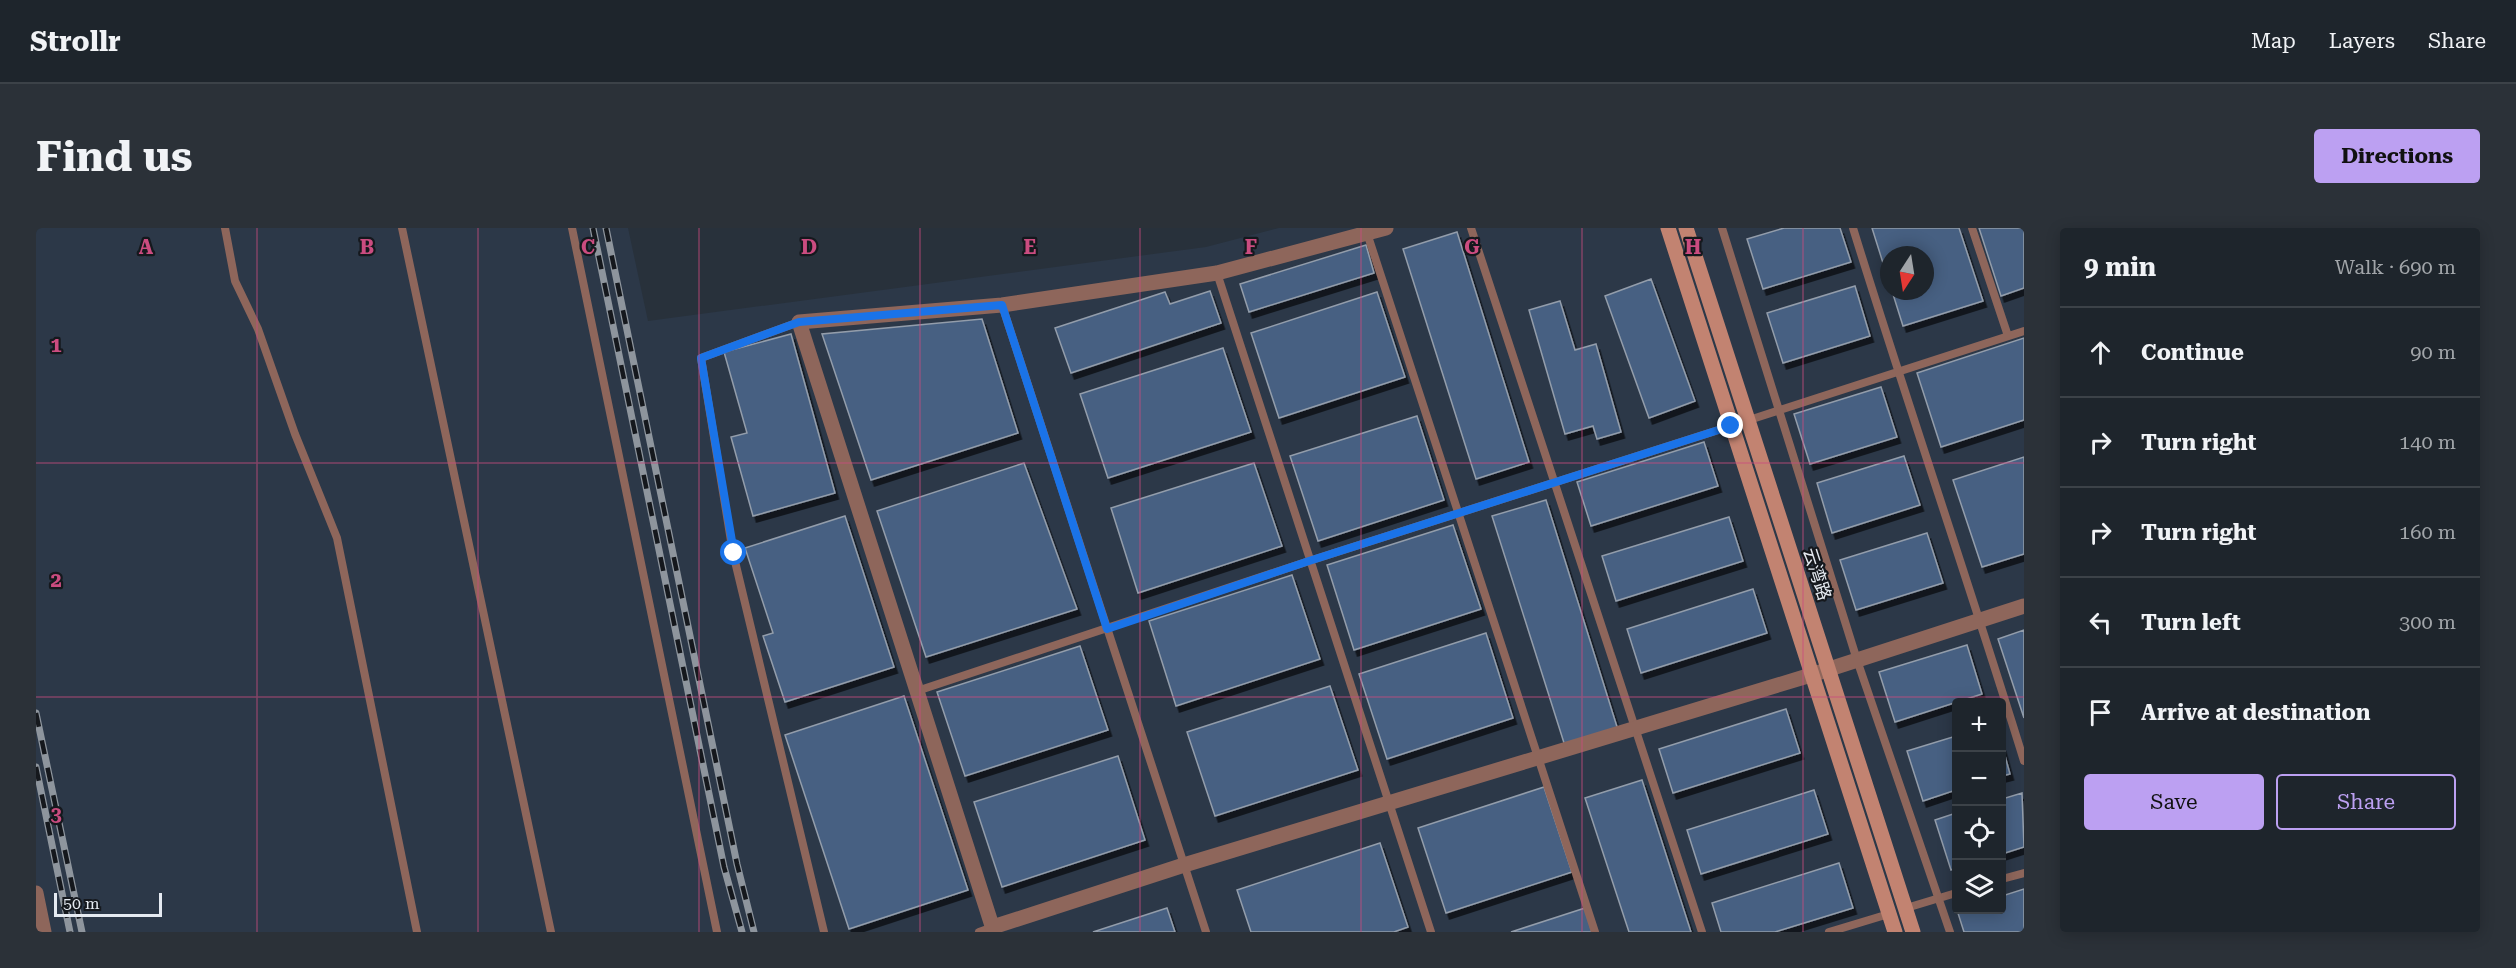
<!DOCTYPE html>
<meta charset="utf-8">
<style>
:root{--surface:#1e252c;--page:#2b3138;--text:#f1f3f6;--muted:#a1a5a9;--line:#3c4248;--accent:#bca0f2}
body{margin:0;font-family:"Roboto Serif","Noto Sans SC",serif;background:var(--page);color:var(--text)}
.controls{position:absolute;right:18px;bottom:18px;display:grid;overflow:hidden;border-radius:6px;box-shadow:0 3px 15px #0003}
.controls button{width:54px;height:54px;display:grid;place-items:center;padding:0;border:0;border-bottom:2px solid var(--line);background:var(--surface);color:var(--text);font:30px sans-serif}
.compass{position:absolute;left:1844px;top:18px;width:54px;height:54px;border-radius:50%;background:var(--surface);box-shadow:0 3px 15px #0003;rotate:192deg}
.scale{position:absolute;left:18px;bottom:15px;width:108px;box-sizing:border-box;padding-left:6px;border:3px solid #e5eaf1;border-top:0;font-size:16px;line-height:21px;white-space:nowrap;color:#e5eaf1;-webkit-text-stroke:4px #15181d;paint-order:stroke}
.stop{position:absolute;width:18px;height:18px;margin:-14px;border:4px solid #1a73e8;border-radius:50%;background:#fff}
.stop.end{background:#1a73e8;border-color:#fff;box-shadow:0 2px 6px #0008}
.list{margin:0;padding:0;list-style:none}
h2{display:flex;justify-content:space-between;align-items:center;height:78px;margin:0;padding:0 24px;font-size:26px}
h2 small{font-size:20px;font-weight:400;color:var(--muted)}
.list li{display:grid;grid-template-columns:39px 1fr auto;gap:18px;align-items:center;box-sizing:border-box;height:90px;padding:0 24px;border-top:2px solid var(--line)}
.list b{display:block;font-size:22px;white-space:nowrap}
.list em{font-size:20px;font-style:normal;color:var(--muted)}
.actions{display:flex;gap:12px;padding:18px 24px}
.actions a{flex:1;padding:14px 0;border:2px solid var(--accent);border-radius:6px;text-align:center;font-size:21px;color:var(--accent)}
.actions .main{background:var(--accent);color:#111}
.icon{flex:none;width:33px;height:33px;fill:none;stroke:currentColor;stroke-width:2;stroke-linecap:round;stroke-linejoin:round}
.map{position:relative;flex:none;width:1988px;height:704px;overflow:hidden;border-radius:6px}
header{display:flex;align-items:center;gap:36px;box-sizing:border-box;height:84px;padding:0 30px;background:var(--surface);border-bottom:2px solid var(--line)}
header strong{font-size:28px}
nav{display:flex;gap:33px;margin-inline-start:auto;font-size:21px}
.intro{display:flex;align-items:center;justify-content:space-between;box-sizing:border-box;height:144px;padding:0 36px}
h1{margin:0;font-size:42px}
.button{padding:15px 27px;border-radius:6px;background:var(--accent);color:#111;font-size:21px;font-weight:700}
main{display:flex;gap:36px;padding:0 36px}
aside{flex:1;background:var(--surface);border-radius:6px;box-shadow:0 3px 15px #0003}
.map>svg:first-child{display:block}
.built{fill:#2c3848;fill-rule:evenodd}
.building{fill:#476182;stroke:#939dab;stroke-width:1.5;filter:url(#shadow)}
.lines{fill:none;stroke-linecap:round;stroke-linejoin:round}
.service{stroke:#8e665b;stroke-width:8}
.minor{stroke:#8e665b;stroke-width:15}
.secondary{stroke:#c28371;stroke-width:15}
.rail-casing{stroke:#8e959d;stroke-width:7}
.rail{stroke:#15181d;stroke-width:4.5;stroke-dasharray:14;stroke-linecap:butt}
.route{stroke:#1a73e8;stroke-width:8}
.grid{fill:none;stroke:#cb4c80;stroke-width:1.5;stroke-opacity:0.55}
.labels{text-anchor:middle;stroke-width:4.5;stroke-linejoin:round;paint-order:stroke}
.street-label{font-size:18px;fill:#e5eaf1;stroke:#15181d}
.grid-label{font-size:20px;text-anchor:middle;font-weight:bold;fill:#cb4c80;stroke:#15181d;stroke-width:4.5;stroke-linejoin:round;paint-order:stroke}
</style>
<header>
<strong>Strollr</strong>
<nav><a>Map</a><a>Layers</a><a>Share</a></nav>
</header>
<div class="intro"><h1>Find us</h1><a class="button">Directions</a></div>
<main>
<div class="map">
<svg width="1988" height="704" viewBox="0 0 1988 704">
<defs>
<filter id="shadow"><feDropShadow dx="3.5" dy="6" stdDeviation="0" flood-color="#0009"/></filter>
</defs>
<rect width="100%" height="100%" fill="#28313b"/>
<path class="built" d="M0,0h592l20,93 558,-74 73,-19h745v704h-1988zM1853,27h36v36h-36zM1920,475h46v207h-46z"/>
<path class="building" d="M1748,0h56l11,34 -88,27 -16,-50z
M1836,0h87l24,73 -80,25 -11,-35h33v-36h-36v27z
M1943,0h45v60l-23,8z
M1421,4l72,230 -53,17 -73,-230z
M1330,17l8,28 -125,39 -9,-28z
M1615,51l44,122 -46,17 -44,-122z
M1819,58l15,50 -87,27 -16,-50z
M1174,63l11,32 -150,50 -16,-45 110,-36 5,12z
M1341,64l28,85 -126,41 -28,-85z
M1524,73l15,49 21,-6 25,88 -24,7 -4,-13 -28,8 -36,-124z
M946,91l36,114 -147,47 -49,-146z
M755,106l44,159 -82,23 -22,-79 16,-4 -23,-81z
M1988,110v82l-83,27 -24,-74z
M1187,120l28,84 -143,46 -28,-84z
M1845,159l16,50 -87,27 -16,-50z
M1381,188l27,84 -126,41 -28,-85z
M1668,214l14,44 -127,40 -14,-44z
M1868,228l16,49 -88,28 -15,-50z
M1988,229v97l-42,13 -29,-87z
M988,235l53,146 -151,48 -49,-146z
M1218,235l28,83 -144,47 -27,-85z
M1510,272l72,230 -53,16 -73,-230z
M809,288l49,151 -109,35 -22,-66 10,-3 -28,-85z
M1693,289l14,44 -127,40 -14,-45z
M1417,297l28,84 -127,41 -27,-85z
M1891,305l16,50 -87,27 -16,-50z
M1256,347l28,84 -144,47 -27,-85z
M1717,361l14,44 -126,40 -14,-44z
M1988,402v88l-26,-79z
M1450,405l27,85 -126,41 -28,-85z
M1931,417l15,49 -87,28 -16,-50z
M1044,418l28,84 -143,46 -28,-84z
M1294,458l28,84 -143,46 -28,-84z
M868,468l64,194 -119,39 -64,-194z
M1750,481l14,44 -127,40 -14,-44z
M1920,508v54l-33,11 -16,-50z
M1966,517l8,29 -8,2z
M1082,528l27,84 -143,47 -28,-85z
M1606,552l49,152h-62l-44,-134z
M1508,559l28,85 -126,41 -28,-85z
M1778,562l14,44 -127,40 -14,-44z
M1986,565l2,54 -22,7v-55z
M1920,585v55l-5,2 -16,-50z
M1344,615l28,84 -14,5h-143l-14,-42z
M1803,635l14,45 -78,24h-54l-9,-29z
M1988,661v43h-60l-7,-22h45v-14z
M1131,680l8,24h-82z
M1549,680l7,24h-81z"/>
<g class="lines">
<path class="service" d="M189,0l10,53 23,48 37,105 42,104 80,394
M366,0l149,704
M536,0l145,704
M1435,0l231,704
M1686,0l135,432 93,272
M1817,0c55,178 116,355 171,533
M1936,0l36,108
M1331,5l228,699
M1181,45l214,659
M966,77l204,627
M763,94l-98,36 32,195 91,379
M1710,193l278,-90
M881,463l392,-130 425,-136
M1966,651l22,-6
M1867,681l53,-16
M943,704l14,-5
M1793,704l63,-19"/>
<path class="minor" d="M0,665l8,39
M957,699l191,-62 627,-190 213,-69
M958,704l-195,-610 203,-17 215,-32 169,-45"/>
<path class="secondary" d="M1632,0l227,704
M1650,0l227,704"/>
<g class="rail-casing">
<path id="rail" d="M557,0l131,639 18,65
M570,0l131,636 17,68
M0,485l46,219
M0,539l34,165"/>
</g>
<use href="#rail" class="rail"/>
</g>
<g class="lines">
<path class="route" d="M698,325l-33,-195 98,-36 203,-17 105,324 202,-68 422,-135"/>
</g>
<path class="grid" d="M221,0v704M442,0v704M663,0v704M884,0v704M1104,0v704M1325,0v704M1546,0v704M1767,0v704M0,235h1988M0,469h1988"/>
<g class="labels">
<g class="street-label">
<text transform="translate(1781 346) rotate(72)" y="6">云湾路</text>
</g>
</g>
<g class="grid-label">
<text x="110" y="26">A</text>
<text x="331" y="26">B</text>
<text x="552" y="26">C</text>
<text x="773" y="26">D</text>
<text x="994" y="26">E</text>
<text x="1215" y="26">F</text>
<text x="1436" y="26">G</text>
<text x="1657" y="26">H</text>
<text x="20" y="124">1</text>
<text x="20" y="359">2</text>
<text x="20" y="593">3</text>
</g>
</svg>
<div class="controls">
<button>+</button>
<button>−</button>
<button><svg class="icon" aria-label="locate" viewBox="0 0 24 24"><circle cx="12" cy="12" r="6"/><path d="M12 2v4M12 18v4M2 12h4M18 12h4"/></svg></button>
<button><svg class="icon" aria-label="layers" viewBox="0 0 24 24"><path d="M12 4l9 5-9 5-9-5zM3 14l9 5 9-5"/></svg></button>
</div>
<svg class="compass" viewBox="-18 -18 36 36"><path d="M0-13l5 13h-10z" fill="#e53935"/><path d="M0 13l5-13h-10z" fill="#a1a5a9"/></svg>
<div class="scale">50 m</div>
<div class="stop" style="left:698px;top:325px"></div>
<div class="stop end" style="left:1695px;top:198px"></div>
</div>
<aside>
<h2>9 min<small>Walk · 690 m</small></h2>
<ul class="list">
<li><svg class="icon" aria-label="ahead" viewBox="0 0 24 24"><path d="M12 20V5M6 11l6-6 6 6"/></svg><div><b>Continue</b></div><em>90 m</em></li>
<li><svg class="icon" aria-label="right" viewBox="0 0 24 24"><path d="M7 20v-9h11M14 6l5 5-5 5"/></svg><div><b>Turn right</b></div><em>140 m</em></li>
<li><svg class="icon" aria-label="right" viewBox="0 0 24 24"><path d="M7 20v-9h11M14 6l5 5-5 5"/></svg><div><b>Turn right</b></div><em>160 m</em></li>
<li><svg class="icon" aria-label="left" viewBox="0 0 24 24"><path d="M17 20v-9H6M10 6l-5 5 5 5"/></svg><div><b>Turn left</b></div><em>300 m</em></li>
<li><svg class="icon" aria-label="arrive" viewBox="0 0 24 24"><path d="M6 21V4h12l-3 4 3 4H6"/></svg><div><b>Arrive at destination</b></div></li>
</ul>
<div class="actions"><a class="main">Save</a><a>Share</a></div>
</aside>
</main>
